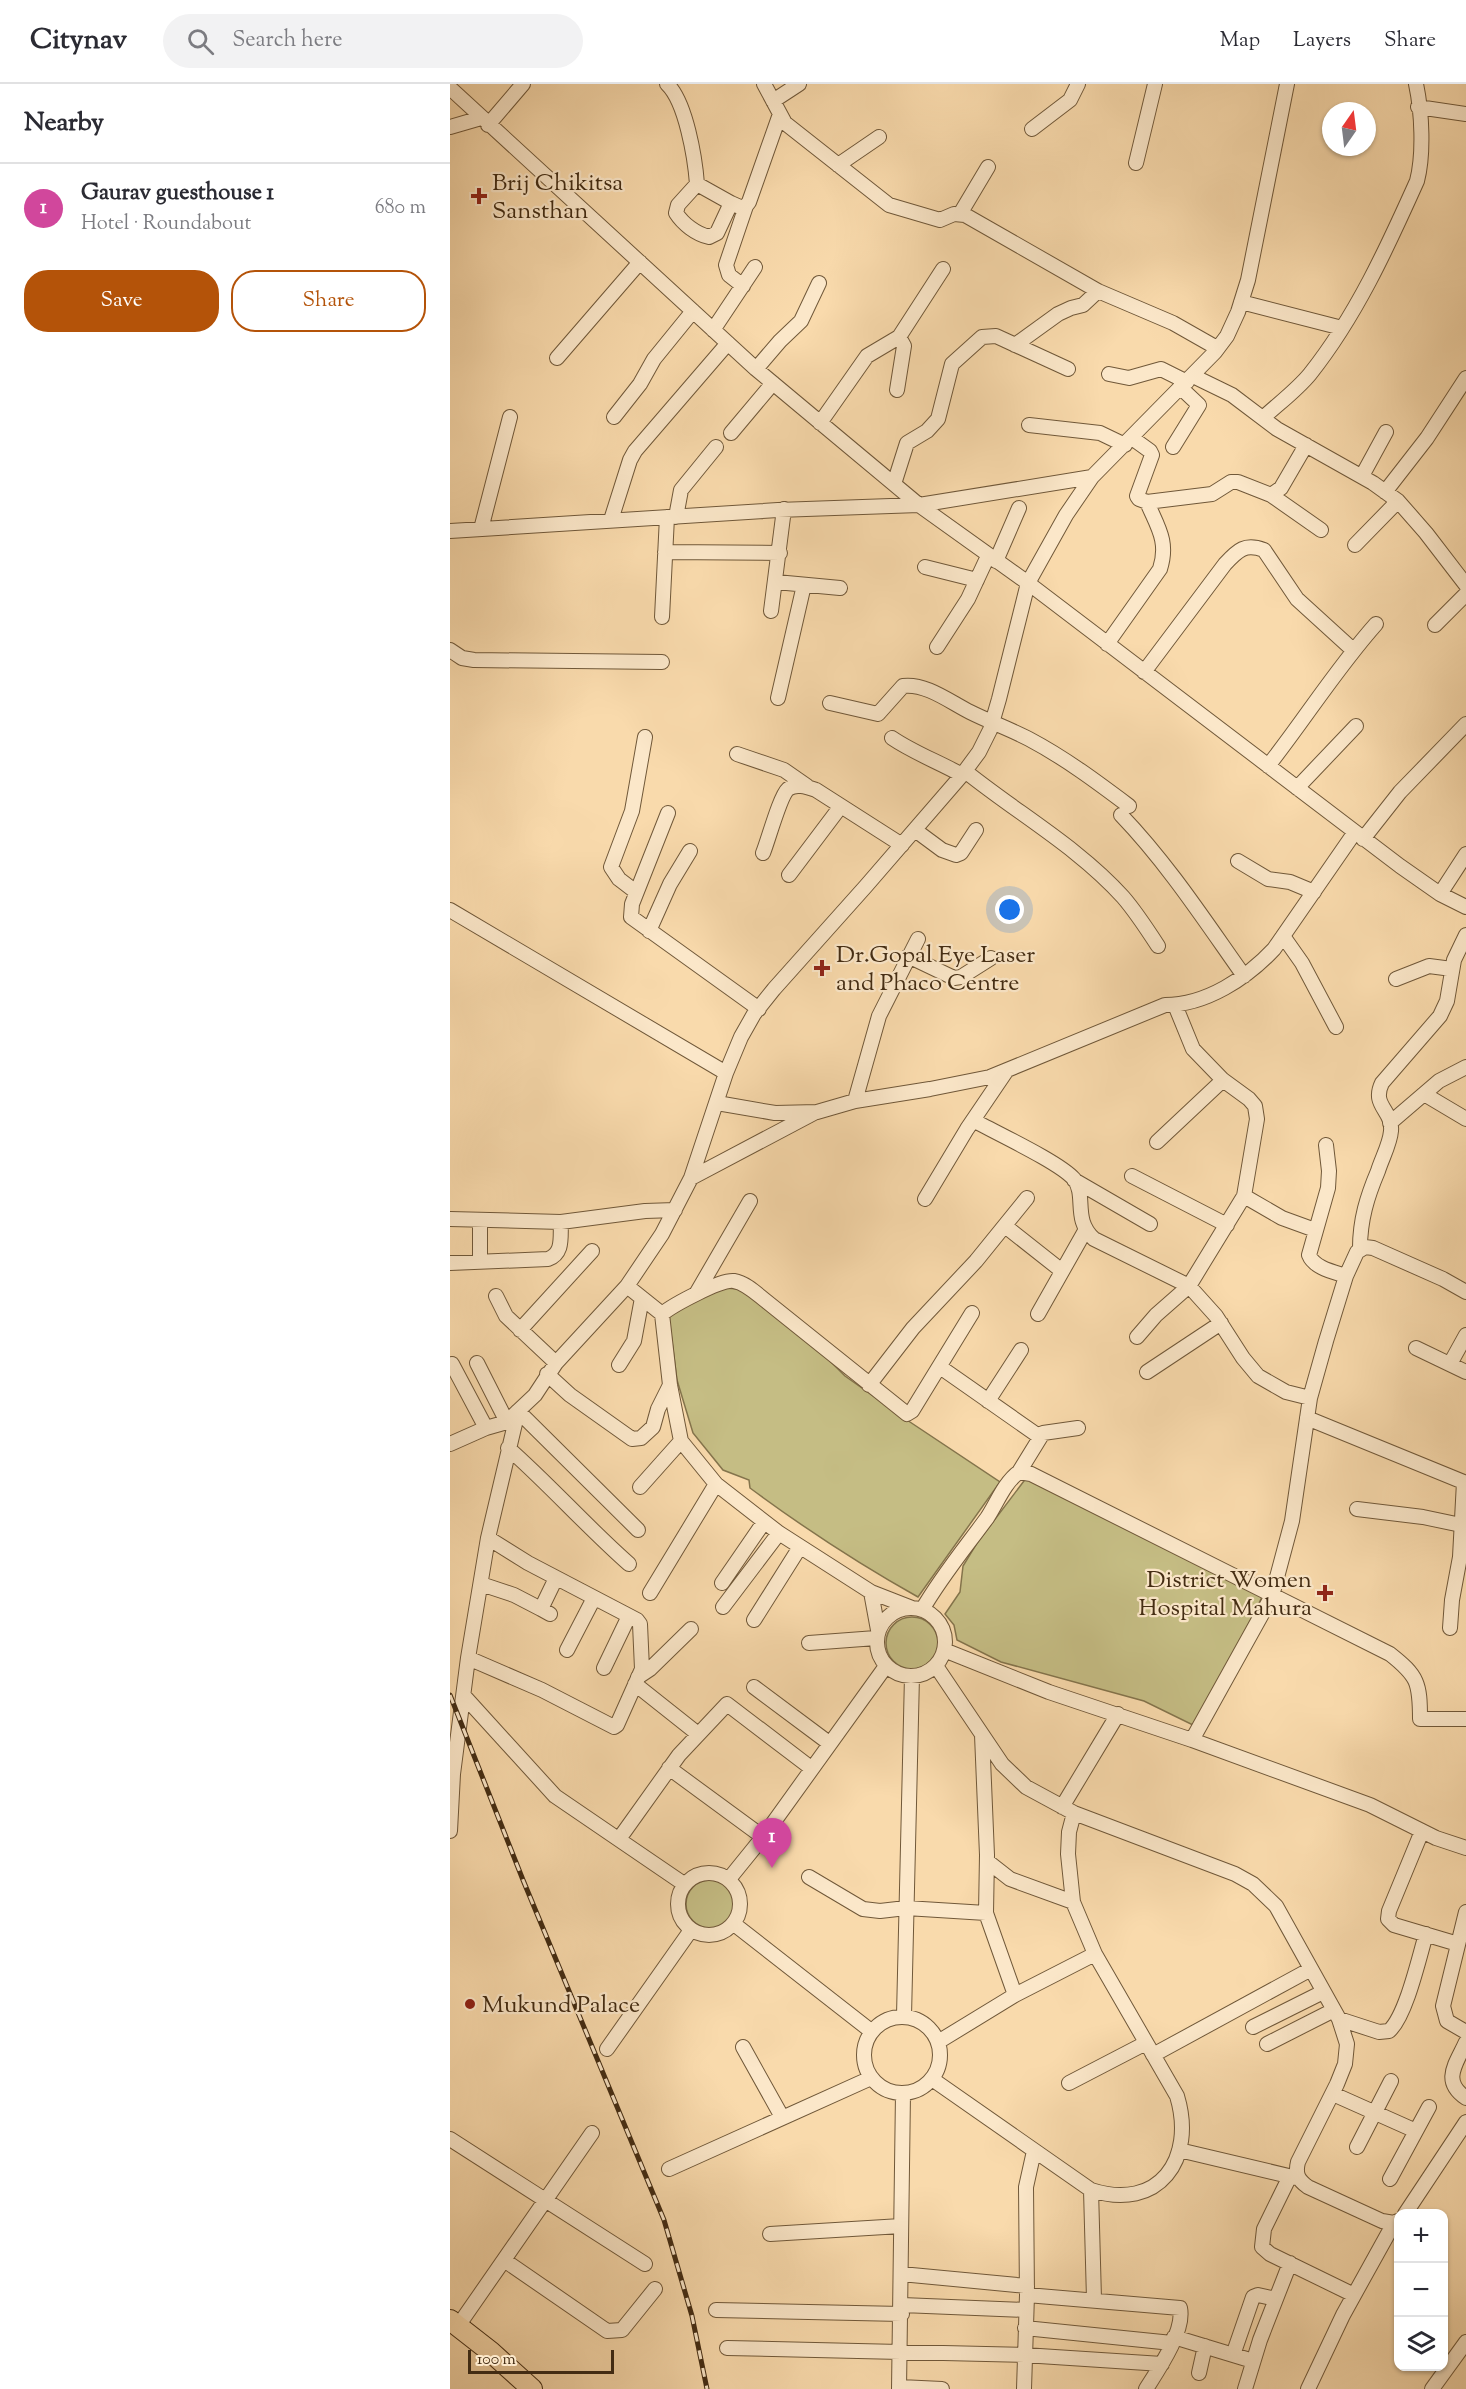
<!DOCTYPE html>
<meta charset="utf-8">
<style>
:root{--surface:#fff;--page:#f2f2f3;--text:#2b2b33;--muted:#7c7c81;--line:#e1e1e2;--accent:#b45309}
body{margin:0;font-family:"Sorts Mill Goudy",serif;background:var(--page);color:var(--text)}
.controls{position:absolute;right:18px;bottom:18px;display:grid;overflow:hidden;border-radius:12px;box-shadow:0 2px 4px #0004}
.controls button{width:54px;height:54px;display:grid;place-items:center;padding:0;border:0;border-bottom:2px solid var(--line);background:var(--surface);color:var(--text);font:30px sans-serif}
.compass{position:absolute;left:872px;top:18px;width:54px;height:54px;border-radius:50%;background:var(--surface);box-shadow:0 2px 4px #0004;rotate:14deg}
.scale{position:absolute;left:18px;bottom:15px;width:146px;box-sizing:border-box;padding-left:6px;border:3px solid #432c13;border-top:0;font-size:16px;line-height:21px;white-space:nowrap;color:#432c13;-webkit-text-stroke:4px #fbe7c9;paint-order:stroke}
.you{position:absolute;left:560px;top:826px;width:21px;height:21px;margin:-15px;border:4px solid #fff;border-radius:50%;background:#1a73e8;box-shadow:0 0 0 9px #1a73e833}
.badge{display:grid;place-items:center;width:39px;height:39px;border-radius:50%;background:var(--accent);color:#fff;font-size:20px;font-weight:700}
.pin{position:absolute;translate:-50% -50px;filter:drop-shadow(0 2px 3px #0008)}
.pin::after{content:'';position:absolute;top:32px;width:21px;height:18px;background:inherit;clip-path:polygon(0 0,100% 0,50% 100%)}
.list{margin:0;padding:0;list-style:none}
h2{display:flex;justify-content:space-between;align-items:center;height:78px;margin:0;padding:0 24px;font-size:26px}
h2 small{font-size:20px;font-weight:400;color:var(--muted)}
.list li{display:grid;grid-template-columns:39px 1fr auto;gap:18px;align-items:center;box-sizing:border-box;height:90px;padding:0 24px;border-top:2px solid var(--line)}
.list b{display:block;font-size:22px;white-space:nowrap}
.list p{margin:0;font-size:20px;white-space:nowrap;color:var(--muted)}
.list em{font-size:20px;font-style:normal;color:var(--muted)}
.actions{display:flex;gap:12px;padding:18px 24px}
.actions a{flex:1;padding:14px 0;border:2px solid var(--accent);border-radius:24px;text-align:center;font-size:21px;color:var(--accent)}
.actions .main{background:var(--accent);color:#fff}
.icon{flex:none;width:33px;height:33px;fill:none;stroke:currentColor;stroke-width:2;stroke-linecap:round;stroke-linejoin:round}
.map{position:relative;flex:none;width:1016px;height:2305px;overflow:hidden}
header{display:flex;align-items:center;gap:36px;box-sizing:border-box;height:84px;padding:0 30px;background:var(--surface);border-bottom:2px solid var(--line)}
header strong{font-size:28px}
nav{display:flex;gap:33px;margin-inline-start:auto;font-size:21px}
.search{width:420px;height:54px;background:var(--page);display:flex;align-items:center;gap:15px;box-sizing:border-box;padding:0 21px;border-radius:33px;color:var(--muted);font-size:22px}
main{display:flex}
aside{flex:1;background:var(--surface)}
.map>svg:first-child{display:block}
.green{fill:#c5bd84;stroke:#84744c;stroke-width:1.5}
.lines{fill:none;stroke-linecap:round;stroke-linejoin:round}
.minor-casing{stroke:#705839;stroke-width:16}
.highway-casing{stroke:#432c13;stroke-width:22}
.minor{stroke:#fbe7c9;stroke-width:14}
.highway{stroke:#f9daac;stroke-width:20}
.rail-casing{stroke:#432c13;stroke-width:5}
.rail{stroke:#fbe7c9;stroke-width:3;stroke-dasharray:9;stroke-linecap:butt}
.poi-dot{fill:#8f2418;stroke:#fbe7c9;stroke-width:2}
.labels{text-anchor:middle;stroke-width:4.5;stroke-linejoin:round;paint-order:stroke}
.poi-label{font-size:24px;fill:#432c13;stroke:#fbe7c9;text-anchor:start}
</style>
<header>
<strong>Citynav</strong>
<div class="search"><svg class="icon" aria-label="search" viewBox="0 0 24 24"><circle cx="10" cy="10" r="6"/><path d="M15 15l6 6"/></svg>Search here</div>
<nav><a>Map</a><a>Layers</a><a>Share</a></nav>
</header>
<main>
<aside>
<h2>Nearby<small></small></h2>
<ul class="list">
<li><span class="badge" style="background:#d1479c">1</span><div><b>Gaurav guesthouse 1</b><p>Hotel · Roundabout</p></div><em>680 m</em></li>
</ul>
<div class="actions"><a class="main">Save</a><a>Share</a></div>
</aside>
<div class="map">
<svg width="1016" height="2305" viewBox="0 0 1016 2305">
<rect width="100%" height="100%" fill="#f9daac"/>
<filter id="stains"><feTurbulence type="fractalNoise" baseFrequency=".00333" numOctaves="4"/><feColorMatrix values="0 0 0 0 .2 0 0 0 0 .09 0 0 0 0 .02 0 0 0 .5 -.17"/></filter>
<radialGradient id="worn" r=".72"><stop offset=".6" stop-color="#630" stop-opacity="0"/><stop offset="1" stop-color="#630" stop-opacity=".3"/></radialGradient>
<path class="green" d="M273,1204l18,1 81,64 23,23 65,46 90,60 -82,115c-59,-33 -114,-69 -168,-109l-1,-8 -26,-10 -30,-37 -16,-53 -8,-62 7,-10z
M577,1393l236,118 -66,132 -53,-26 -143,-39 -44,-22 -3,-15 -9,-11 15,-22 3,-26 14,-23z
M436 1559a26 26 0 1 1 52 0a26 26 0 1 1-52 0Z
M236 1820a24 24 0 1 1 48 0a24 24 0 1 1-48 0Z"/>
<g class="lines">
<g class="minor-casing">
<path id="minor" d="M217,0c19,18 28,74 30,100l-19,21 -2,8c7,11 20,21 33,24l8,-4 14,-30 -34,-19
M314,0l21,39 104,82 51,15 14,-6 11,1 133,76 75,32 44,25
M0,4l306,281 163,136 109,78 372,283 40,28 26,13
M323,17l26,-17
M968,23l48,7
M38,41l35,-41
M0,43l31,-9
M582,45l38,-29 8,-16
M686,79l19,-79
M388,81l41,-28
M281,119l9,4 6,-1 3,-4 31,-88
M510,130l28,-47
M293,202l-14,-11 -3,-10 20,-59
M791,218l101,26
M263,246l42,-63
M565,261l43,-31 13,-6 12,-3 15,-14
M107,274l83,-96
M306,285l24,-28 21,-20 18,-38
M659,290l20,4 32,-9 26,13
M743,292l39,19 45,34 96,54 25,18 28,32 40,52
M447,306l7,-44 -5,-9
M164,333l26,-33 14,-25 39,-48
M813,334c15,-14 34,-28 47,-44 46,-58 77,-126 107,-193 7,-27 5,-69 -1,-97
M370,339l47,-67 32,-19 44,-68
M579,341l71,8 25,12
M281,349l42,-50
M682,354l18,13 2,4 -15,41 2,3 8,3 65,-8 19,-12h7l33,13 10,-7 25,-43
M723,363l26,-42 -18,-17
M912,392l24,-44
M444,400l13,-41 20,-12 11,-12 14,-55 30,-27 14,-1 72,33
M935,408l42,-54 39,-60
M821,411l50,35
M226,433l5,-27 35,-43
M161,436l19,-60 5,-9 93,-108
M31,445l29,-112
M0,447l328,-21 141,-5 173,-28
M905,461l43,-44
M215,468l115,1
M546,477l23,-53
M475,483l52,13
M326,498l64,6
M321,527l13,-102
M212,533l5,-100
M985,541l31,-31
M657,560l53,-75c9,-28 -3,-43 -13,-67
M487,563l31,-48 20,-43
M0,566l12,8 12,2 188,2
M694,588l81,-108c13,-14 20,-21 39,-14l33,49 56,51
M328,614l26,-113
M380,619l48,11 25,-28c23,-3 47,16 67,26 20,10 40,17 59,27 36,19 68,43 100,67
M442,654c22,15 47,24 70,37
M287,670l47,16 23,16
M818,682c37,-47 68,-97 108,-142
M515,687c52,42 113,76 158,126 13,15 24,32 35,49
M847,704l59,-62
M218,729l-36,91 -1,13 128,92
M671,731c47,49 84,106 123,161
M465,746l27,20 14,5 5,-2 15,-23
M913,755l37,-47 66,-68
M313,769c5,-12 17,-57 25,-64 8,-6 19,-2 28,1l86,55
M788,777l30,18 22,3 24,10
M339,791l52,-69
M186,808l-17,-13 -8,-12 21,-56 13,-74
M990,810l26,-40
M0,826l276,163
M199,847l21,-47 20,-33
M833,852l19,27 34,64
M458,872l46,22 7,-1 30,-19
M946,895l33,-13 23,3
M974,1010l42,25
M405,1017l24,-85 39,-77
M267,1019l58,10 42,-1 38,-11 75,-12 60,-12 175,-72c41,0 82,-27 109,-56l81,-117
M523,1036c23,13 86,42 101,59 13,17 -2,40 20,60l95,47 27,30 27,42 15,18 28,16 24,6
M940,1039l49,-42 27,-14
M707,1058l66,-62
M876,1061l3,26 -1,17 -19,67c5,13 25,17 37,21
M682,1092l95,49
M241,1094l123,-65
M624,1096l76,44
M794,1112l38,22 33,12
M475,1115l42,-70 40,-59
M0,1135l111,3 84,-11 30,-1
M30,1136v40
M555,1142l57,45
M910,1164c0,-28 7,-51 18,-77 4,-13 12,-27 13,-40 2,-21 -20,-25 -9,-48l58,-67 7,-15 7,-41 12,-25
M0,1179l98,-4c16,-6 12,-22 13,-37
M177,1202l35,28 8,71 11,56 35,43 63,49 92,59 41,16
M246,1210l54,-93
M46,1212l10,20 50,47
M212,1230c11,-9 59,-35 72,-33 12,2 23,13 32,20l141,113 5,-3 60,-98
M588,1230l47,-83
M70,1246l72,-79
M687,1253l19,-22 33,-29 55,-90 13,-77 -2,-13 -6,-7 -26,-19 -30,-31 -18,-44
M966,1264l50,24
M27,1279l30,59
M2,1280l34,64
M1000,1280l16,-29
M169,1281l15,-24 8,-43
M490,1283l100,70
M697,1288l74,-49
M97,1290l23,21 62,44 9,-1 12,-11 5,-18 12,-24
M419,1301l44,-57 63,-67 51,-63
M538,1317l33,-51
M857,1334l159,65
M0,1360l36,-16 21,-6 11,-11 120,119
M58,1364c42,37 79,79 121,116
M569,1388l24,-39 35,-5
M190,1403l41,-46
M907,1425l66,8 38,8
M272,1499l42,-61
M31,1500l33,11 27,14
M421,1508l7,38
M200,1509l66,-109
M273,1523l56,-74
M427 1558a34 34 0 1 1 68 0a34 34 0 1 1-68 0Z
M472,1526c19,-33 43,-62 65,-92 10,-15 17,-35 32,-46l12,2 359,180c28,22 30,29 30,65h46
M100,1530l-9,-5 15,-31
M304,1536l46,-73
M1000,1544l2,-28 8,-43 4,-75
M359,1559l67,-5
M117,1566l27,-52
M494,1566l105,42 143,48 80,-144 20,-75 18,-123 16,-57 20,-65 11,-24 8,-5 8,1 70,31 23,13
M18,1574l74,32 72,37 3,-2 25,-56 -2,-45 -3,-4 -109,-57 -40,-25
M486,1582l66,98 24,23 48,26 161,61 18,10 23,22 63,113 8,25 -2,20 -8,20 -39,78c-3,12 0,18 10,25l74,34 12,2 4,-2
M154,1584l25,-52
M188,1593l12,-8 41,-40
M185,1600l63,50
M304,1603l75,56
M14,1612l91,100 129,88
M532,1651l5,120 -1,58 29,82
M742,1656l178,65 66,33 30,10
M219,1684l94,69
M612,1723l56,-93
M0,1747l3,-57 15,-116 20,-120 30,-127 17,-16 21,-32 71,-77 35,-52 29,-56 35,-105 15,-36 13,-23 20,-25 92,-103 96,-111 17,-23 11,-22 9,-31 29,-116 38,-68 26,-38 123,-125 12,-16 11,-24 10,-32 39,-196
M972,1747l-33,80 -1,8 6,6 64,19
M169,1755l60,-84 48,-51 84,64
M537,1777l23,18 63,23
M228 1820a31 31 0 1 1 62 0a31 31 0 1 1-62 0Z
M359,1793l54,32 17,2 26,-3 80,5
M279,1795l34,-42 123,-171
M1016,1828l-23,94 4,15 19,11
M284,1840l137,107
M454,1932l8,-340
M414 1971a38 38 0 1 1 76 0a38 38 0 1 1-76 0Z
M889,1935l40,13 10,-1c17,-15 30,-73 37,-97
M803,1943l70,-35
M488,1958l77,-47 80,-41
M1016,1958c-10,22 -25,39 0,56
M817,1960l67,-34
M293,1963l39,70
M157,1965l84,-119
M703,1971l158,-86
M482,1995l159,111c68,22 105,-31 86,-94l-82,-142 -22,-52 -5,-48 1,-22 5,-19
M619,1999l77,-40
M883,2010l83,37
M0,2055l195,125
M907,2063l34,-66
M729,2066l118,28
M219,2085l202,-91
M840,2092l-26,53 -2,18 8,7 84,41
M940,2095l39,-72
M641,2106l3,109
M955,2130l61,-92
M320,2150l131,-8
M54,2176l103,71 15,-1 33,-41
M451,2190l126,12
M577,2211l153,13c5,23 -22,62 -34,81
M452,2221l124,5
M266,2226l186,4
M8,2242l134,-193
M575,2244l147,15
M724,2253l79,24
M277,2264l297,7 138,9
M783,2271l20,-58 5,-2 18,4
M749,2289l6,-27
M450,2303l42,2
M449,2305l4,-296
M574,2305l3,-94 -1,-108 8,-36
M795,2305l15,-49 30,-77
M858,2305l35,-74 51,-92
M982,2305l34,-47"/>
</g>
<g class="highway-casing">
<path id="highway" d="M0,2236l41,32 41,37"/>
</g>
<use href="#minor" class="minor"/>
<use href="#highway" class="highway"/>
<g class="rail-casing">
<path id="rail" d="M0,1611l73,185 141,340 28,96 15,73"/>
</g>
<use href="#rail" class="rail"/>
</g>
<g class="poi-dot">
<path d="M26 103h6v6h6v6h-6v6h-6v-6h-6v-6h6z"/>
<path d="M369 875h6v6h6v6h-6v6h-6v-6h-6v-6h6z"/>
<path d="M872 1500h6v6h6v6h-6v6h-6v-6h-6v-6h6z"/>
<circle cx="20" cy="1920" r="6"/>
</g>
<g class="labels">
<g class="poi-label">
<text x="42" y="106">Brij Chikitsa<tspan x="42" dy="28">Sansthan</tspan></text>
<text x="386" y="878">Dr.Gopal Eye Laser<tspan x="386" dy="28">and Phaco Centre</tspan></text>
<text x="862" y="1503" text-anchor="end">District Women<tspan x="862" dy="28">Hospital Mahura</tspan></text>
<text x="32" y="1928">Mukund Palace</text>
</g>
</g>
<rect width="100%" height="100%" filter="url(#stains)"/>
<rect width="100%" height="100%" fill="url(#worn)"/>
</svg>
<div class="controls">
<button>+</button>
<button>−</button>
<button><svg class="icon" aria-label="layers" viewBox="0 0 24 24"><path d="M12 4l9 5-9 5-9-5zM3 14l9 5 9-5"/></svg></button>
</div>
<svg class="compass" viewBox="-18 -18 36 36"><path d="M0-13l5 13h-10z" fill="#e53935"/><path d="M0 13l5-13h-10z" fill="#7c7c81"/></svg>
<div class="scale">100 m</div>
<div class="you"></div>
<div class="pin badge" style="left:322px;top:1784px;background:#d1479c">1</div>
</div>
</main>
